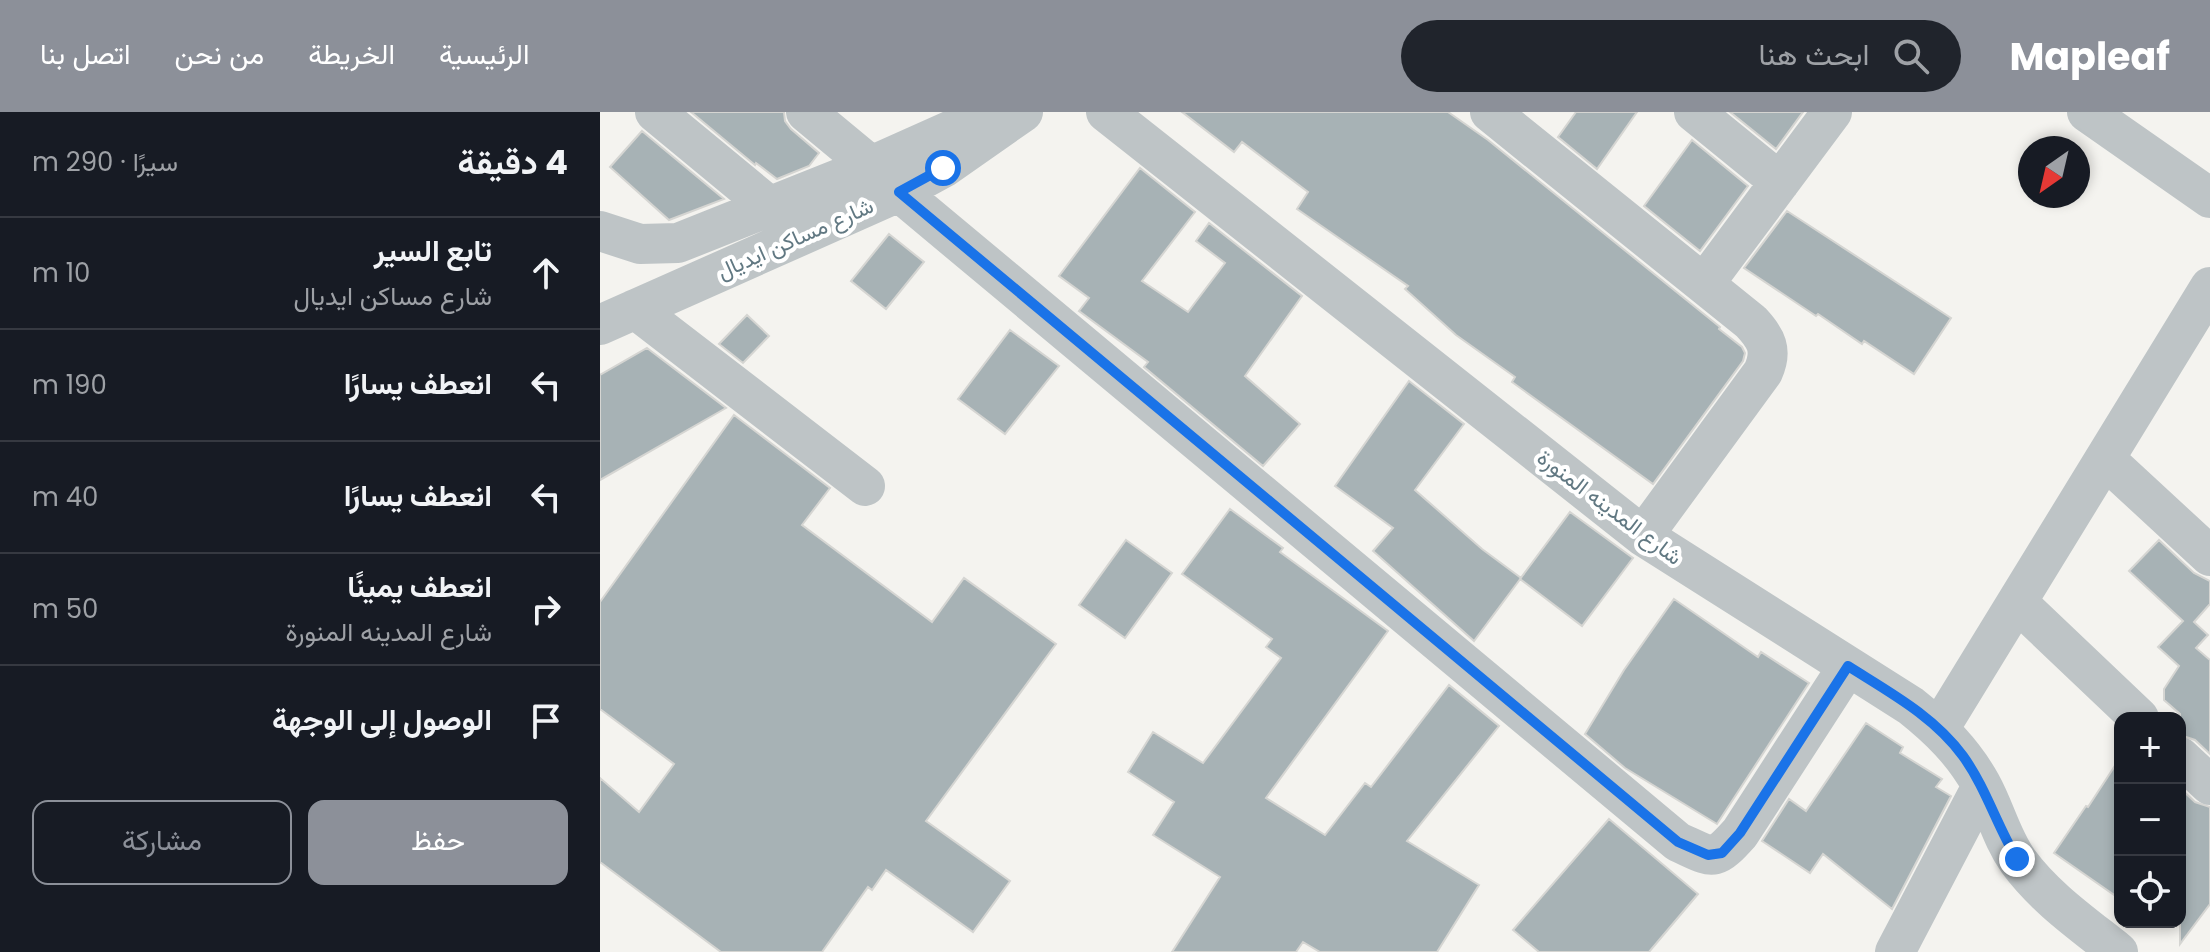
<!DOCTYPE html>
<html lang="ar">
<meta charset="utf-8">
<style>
:root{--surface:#171b24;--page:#20242c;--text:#f1f3f6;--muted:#9ea1a6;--line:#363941;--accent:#8c9099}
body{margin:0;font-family:Poppins,Vazirmatn,sans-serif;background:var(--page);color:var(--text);direction:rtl}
.controls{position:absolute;right:24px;bottom:24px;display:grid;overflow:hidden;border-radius:16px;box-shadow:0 4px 12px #0003}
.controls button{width:72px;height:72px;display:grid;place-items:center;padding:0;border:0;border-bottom:2px solid var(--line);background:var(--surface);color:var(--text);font:40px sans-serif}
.compass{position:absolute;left:1418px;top:24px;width:72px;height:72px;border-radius:50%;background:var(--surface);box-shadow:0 4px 12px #0003;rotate:214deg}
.stop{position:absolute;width:24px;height:24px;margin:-18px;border:6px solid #1a73e8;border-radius:50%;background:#fff}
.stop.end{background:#1a73e8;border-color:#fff;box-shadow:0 2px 8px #0008}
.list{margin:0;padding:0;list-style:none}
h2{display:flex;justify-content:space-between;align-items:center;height:104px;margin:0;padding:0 32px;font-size:34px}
h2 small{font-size:26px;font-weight:400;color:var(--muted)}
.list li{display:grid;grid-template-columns:52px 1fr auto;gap:24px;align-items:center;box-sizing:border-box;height:112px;padding:0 32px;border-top:2px solid var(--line)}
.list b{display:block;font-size:30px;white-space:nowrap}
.list p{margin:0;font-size:26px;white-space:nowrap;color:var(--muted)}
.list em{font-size:26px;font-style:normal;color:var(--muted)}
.actions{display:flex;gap:16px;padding:24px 32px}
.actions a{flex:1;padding:18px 0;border:2px solid var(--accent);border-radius:16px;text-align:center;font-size:28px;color:var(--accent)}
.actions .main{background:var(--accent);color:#fff}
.icon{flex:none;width:44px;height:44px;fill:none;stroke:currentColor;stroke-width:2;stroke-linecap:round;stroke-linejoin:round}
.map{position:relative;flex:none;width:1610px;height:840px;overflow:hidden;direction:ltr}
header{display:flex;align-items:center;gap:48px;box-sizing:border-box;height:112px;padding:0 40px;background:var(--accent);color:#fff}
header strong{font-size:38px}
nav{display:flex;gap:44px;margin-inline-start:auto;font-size:28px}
.search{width:560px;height:72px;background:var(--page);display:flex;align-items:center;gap:20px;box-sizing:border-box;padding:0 28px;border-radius:44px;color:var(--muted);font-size:30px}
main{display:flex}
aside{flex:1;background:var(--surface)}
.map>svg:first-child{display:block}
.building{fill:#a7b2b5;stroke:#d5d5d2;stroke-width:2}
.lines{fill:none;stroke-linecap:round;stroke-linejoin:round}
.minor{stroke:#bec4c6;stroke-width:40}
.route{stroke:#1a73e8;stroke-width:10}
.labels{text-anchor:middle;stroke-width:8;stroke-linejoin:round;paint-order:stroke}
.street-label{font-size:22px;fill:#617882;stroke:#fff}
</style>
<header>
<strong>Mapleaf</strong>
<div class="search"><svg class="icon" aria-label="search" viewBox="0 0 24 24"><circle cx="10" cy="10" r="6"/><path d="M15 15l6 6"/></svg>ابحث هنا</div>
<nav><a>الرئيسية</a><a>الخريطة</a><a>من نحن</a><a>اتصل بنا</a></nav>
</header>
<main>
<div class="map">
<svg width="1610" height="840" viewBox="0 0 1610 840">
<rect width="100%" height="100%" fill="#f4f3ef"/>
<path class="building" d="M91,0h93l1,9 6,8 28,24 -10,13 -32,13 -21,-16 -1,2z
M582,0h266l40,28 232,187 -1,2 23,18 3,6 -2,8 -90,123 -141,-102 3,-5 -59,-42 -51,-46 3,-3 -111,-77 11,-17 -66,-50 -8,10z
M976,0h61l-40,57 -39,-32z
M1130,0h73l-27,37z
M42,19l82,68 -55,21 -59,-53z
M1092,28l56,46 -48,65 -56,-45z
M540,56l55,44 -53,69 46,31 37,-49 -29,-22 13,-18 93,73 -57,80 55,48 -37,42 -119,-99 4,-5 -69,-51 10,-13 -30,-22z
M1187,99l164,107 -37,56 -50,-33 -2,3 -44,-30 -2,2 -72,-48z
M289,122l35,28 -38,47 -35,-28z
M147,203l22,21 -26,27 -24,-19z
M410,218l49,36 -54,68 -47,-35z
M47,236l79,60 -126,72v-105z
M809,269l55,43 -49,66 67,59 39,29 -47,63 -101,-90 20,-23 -58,-42z
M134,303l96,73 -28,37 130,97 32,-44 92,66 -130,177 84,60 -37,51 -87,-62 -14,20 -4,-3 -46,65h-101l-121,-90v-84l39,34 35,-48 -74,-55v-107z
M630,397l53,39 -3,4 108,79 -122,167 59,37 40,-52 6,4 78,-102 50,41 -92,115 72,44 -42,67h-117l-17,-10 -7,10h-124l48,-75 -67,-42 21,-33 -46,-30 25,-40 50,31 78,-105 -15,-11 6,-8 -90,-65z
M970,400l63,46 -51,68 -62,-47z
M526,428l46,33 -47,65 -46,-33z
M1559,428l35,33 16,8v23l-16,18 14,13 -12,13 14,12v94l-15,-14 -15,-5v-21l-16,-14v-11l15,-23 -21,-19 25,-26 -54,-50z
M1074,487l84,58 3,-5 48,31 -92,141 -92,-56 -40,-34 39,-64z
M1266,611l37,24 -3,6 42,26 -6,8 15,9 -59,113 -69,-55 -13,19 -48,-32 27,-42 17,12z
M1520,646v141l-66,-46 32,-47 2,1z
M1580,676l15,14 15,5v97l-30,40z
M1009,707l89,75 -49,58h-110l-26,-22z"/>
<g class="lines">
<path class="minor" d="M55,0l115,95
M206,0l65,54
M506,0l537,424 268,170c29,23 52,46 70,78 14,25 20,53 37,77 27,37 65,63 100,91
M890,0l261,210c15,16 22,28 12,50l-120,164
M1094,0l86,70
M1487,0l123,86
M299,80l779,650c36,16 35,21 62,-9l108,-167
M0,119l40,13 38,-1 193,-77 103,-46
M1104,172l128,-172
M35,197l230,177
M0,213l299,-133 44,-24 80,-56
M1506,348l104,96
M1418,491l121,115
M1339,617l271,-442
M1580,645l30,28
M1295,840l87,-166"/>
</g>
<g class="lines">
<path class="route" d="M343,56l-44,24 779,650 30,13 14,-2 18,-20 108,-167c41,26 86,50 115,90 23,32 34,70 54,103"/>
</g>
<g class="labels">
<g class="street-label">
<text transform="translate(195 126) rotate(-24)" y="8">شارع مساكن ايديال</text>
<text transform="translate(1010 395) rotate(37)" y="8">شارع المدينه المنورة</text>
</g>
</g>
</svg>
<div class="controls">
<button>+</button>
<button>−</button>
<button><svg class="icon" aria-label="locate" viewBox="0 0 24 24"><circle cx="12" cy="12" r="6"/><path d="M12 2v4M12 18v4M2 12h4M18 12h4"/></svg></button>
</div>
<svg class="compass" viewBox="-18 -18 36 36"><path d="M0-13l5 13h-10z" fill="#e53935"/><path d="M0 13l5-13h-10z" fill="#9ea1a6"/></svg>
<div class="stop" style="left:343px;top:56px"></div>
<div class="stop end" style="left:1417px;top:747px"></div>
</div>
<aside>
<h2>4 دقيقة<small>سيرًا · 290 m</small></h2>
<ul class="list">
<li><svg class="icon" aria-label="ahead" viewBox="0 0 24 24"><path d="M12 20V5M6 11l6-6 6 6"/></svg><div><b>تابع السير</b><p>شارع مساكن ايديال</p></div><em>10 m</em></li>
<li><svg class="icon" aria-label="left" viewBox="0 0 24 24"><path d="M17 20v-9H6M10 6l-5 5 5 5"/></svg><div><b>انعطف يسارًا</b></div><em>190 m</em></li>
<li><svg class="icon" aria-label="left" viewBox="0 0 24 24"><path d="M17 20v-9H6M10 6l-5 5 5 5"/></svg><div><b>انعطف يسارًا</b></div><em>40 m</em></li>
<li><svg class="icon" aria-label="right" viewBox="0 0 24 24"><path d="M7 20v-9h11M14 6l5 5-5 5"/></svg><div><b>انعطف يمينًا</b><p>شارع المدينه المنورة</p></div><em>50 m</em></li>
<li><svg class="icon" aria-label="arrive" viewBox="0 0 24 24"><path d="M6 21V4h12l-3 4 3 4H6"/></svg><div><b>الوصول إلى الوجهة</b></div></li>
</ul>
<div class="actions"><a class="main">حفظ</a><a>مشاركة</a></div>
</aside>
</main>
